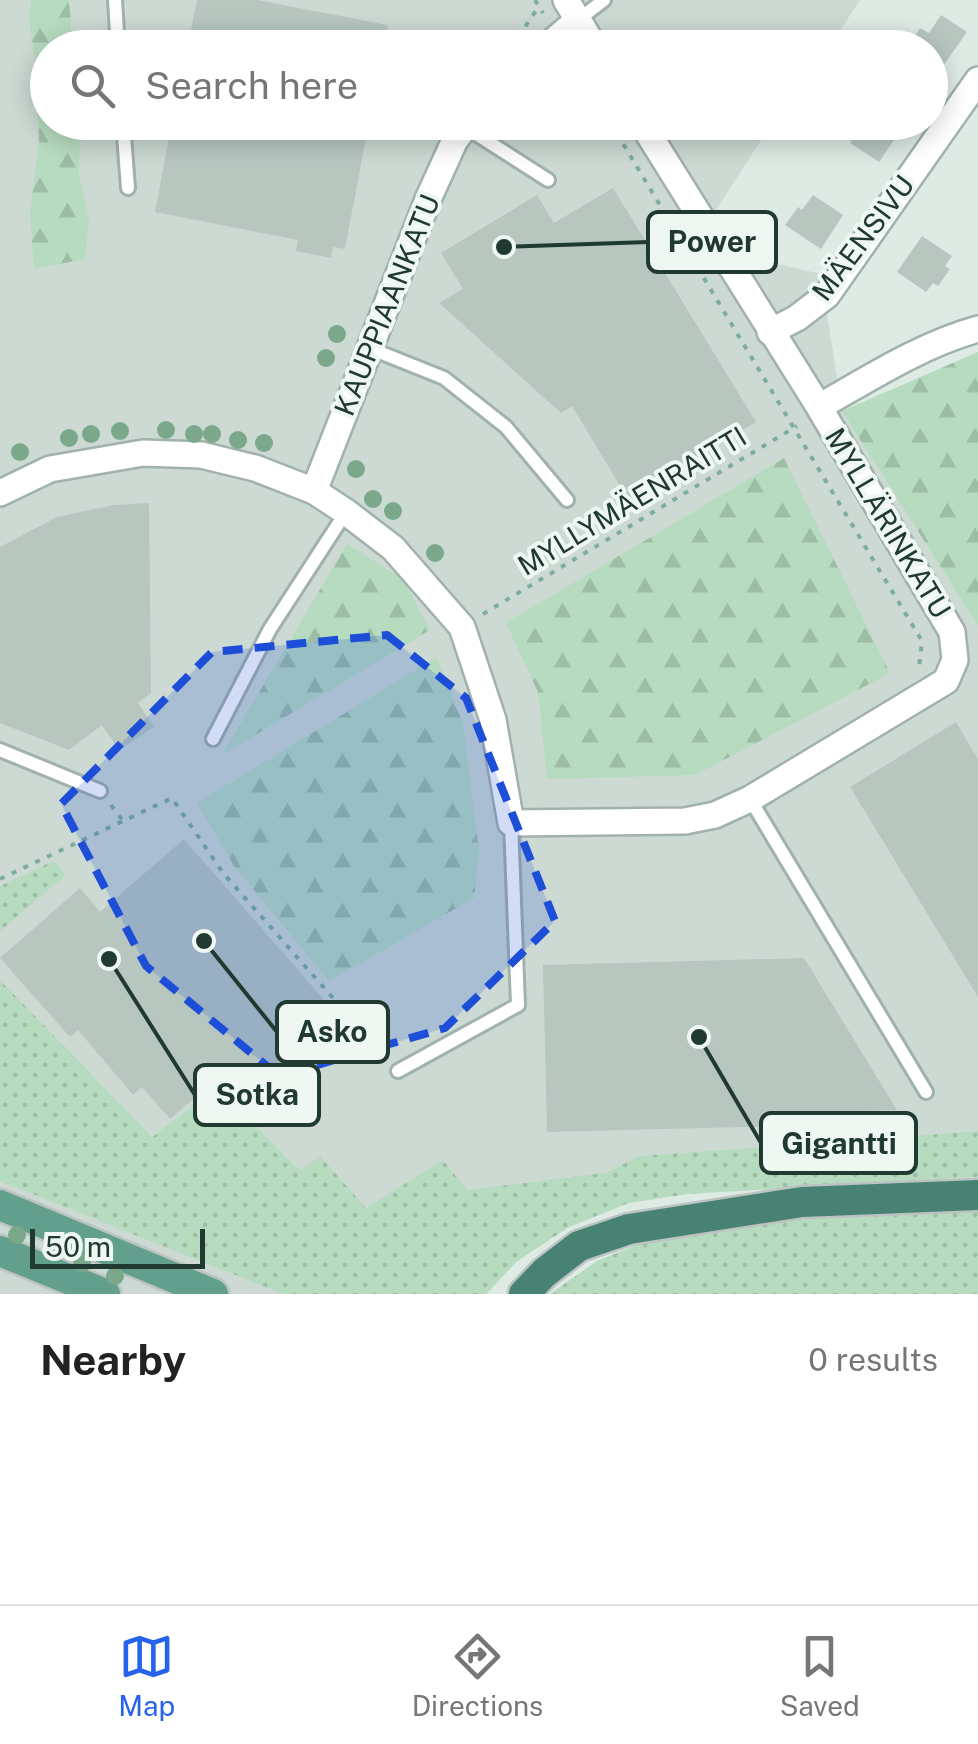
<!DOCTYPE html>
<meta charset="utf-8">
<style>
:root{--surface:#fff;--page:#f6f6f6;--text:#222;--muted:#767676;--line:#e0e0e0;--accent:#2563eb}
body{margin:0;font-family:"Public Sans",sans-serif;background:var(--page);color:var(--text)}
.scale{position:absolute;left:30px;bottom:25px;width:175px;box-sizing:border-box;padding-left:10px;border:5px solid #203931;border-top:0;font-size:28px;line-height:35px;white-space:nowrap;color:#203931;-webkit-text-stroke:8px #eef7f2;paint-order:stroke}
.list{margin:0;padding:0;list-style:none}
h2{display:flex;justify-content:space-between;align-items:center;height:130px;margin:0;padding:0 40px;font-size:42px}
h2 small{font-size:32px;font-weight:400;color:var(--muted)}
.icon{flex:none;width:55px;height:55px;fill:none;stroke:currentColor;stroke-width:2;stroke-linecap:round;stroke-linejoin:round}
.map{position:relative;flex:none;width:978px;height:1294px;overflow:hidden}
.search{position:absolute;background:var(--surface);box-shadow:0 5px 25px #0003;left:30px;right:30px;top:30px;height:110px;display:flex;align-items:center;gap:25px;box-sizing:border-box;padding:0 35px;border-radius:55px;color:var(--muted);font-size:38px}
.sheet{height:310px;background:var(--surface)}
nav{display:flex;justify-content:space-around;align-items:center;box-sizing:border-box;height:140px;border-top:2px solid var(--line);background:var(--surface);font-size:28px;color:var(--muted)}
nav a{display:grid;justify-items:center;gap:5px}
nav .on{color:var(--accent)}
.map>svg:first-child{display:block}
.built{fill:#ccdad3}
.grass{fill:url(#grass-dots)}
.forest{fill:url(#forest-firs)}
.building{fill:#b7c7c0}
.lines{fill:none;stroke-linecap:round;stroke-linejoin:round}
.service-casing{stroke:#a1b1ab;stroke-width:18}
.minor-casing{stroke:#a1b1ab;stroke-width:30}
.primary-casing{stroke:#bcc4c1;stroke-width:35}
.trunk-casing{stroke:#bcc4c1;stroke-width:35}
.path{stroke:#7ead9d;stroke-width:4;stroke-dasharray:5 8;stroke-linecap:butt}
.service{stroke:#fff;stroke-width:12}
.minor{stroke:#fff;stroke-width:25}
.primary{stroke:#639f8d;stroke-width:30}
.trunk{stroke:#488272;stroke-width:30}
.tree{fill:#7ba78b}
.marked{fill:#1d4ed8;fill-opacity:0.2;stroke:#1d4ed8;stroke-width:8;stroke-dasharray:20 12;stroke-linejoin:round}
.labels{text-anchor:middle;stroke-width:8;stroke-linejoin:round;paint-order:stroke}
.street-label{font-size:28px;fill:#203931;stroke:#eef7f2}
.leader{fill:none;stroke:#203931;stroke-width:4}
.callout-dot{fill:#203931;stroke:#eef7f2;stroke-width:4}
.callout{fill:#eef7f2;stroke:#203931;stroke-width:4}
.callout-label{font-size:30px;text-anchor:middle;font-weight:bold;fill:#203931}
</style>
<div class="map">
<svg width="978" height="1294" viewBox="0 0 978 1294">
<defs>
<pattern id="grass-dots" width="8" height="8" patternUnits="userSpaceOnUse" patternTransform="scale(2.5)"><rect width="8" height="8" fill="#b7dbbf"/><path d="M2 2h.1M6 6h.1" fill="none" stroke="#9dbda5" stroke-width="1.8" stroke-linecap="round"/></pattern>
<pattern id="forest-firs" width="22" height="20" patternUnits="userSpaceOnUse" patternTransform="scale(2.5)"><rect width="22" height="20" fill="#b7dbbf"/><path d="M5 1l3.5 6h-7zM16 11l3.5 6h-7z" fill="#9dbda5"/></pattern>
</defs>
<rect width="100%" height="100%" fill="#deeae4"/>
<path class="built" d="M0,0h860l-31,47 -781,1v74l724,1 -56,87 26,46 79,18 21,137 136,215v505l-338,25 -124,106 -30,32h-486z"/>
<path class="grass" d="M53,861l13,14 -66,56v-45z
M0,980l152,157 66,-49 82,83 20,-15 46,52 77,-48 24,30 138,-17 35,-17 338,-25v46l-290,17 -59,9 -60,24 -53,35 -30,32h-203l-283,-113z
M978,1208v86h-428l47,-33 47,-19 142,-22z"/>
<path class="forest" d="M31,0h38l4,47 -25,1v74l32,1 -1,53 10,44 -4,39 -51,10 -4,-55 9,-74 -4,-78 -6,-44z
M978,352v274l-136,-215z
M784,458l106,215 -195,102 -148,4 -9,-87 -32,-69z
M347,544l56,35 27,51 -208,125z
M437,657l26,66 16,128 -5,47 -145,83 -95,-115 -37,-63z"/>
<path class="building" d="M197,0h60l131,25 -4,23h-214l3,-16 17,3z
M941,15l26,17 -31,44 -6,-4v-24h-23l13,-20 9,5z
M172,122h197l-24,127 -12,-2 -2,11 -35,-7 2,-11 -143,-28z
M864,122l41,2 -26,38 -29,-19z
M613,188l143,234 -128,77 -56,-93 -11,7 -122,-110 24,-14 -22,-36 96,-58 17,28z
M813,195l30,20 -22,34 -36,-24 13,-18 4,3z
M922,236l30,20 -7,10 5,3 -12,17 -5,-3 -7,9 -29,-20z
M149,503l2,190 -13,10 16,24 -35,23 -17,-25 -33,25 -69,-27v-176l57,-30 57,-12z
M956,722l22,37v238l-128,-210z
M184,839l155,178 -59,52 7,7 -37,33 -29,-34 -51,44 -28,-32 -9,8 -55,-65 -8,7 -70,-79 80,-70 20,24z
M804,958l93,152 -75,2v13l-275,7 -4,-167z"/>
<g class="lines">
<g class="service-casing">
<path id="service" d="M115,0l3,48
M578,20l26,-20
M123,122l5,66
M465,127l83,53
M369,348l75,30 62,49 61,73
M213,739l57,-110 76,-117
M0,750l100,41
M750,799l176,293
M398,1071l120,-66 -7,-182"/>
</g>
<g class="minor-casing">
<path id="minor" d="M566,0l29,48
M545,48l33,-28
M770,332l27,-14 30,-23 151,-215
M819,407c51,-29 102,-62 159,-78
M314,491l115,-294 26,-57 14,-18
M0,493l50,-24 93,-16 58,2 54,13 59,23 32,21 47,36 69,79 31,93 18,103 174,-2 30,-6 35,-16 196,-118 9,-21 -3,-28 -133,-225 -178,-285"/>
</g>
<g class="primary-casing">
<path id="primary" d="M0,1205l213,89
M0,1251l105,43"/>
</g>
<g class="trunk-casing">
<path id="trunk" d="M524,1294l20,-21 35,-27 50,-17 173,-27 176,-7"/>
</g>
<path class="path" d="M535,0l8,13
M511,48l28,-42
M610,122l312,519 -3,27
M483,614l314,-188
M111,805l12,16
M0,879l172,-81 51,75 162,184"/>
<use href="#service" class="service"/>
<use href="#minor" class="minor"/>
<use href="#primary" class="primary"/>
<use href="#trunk" class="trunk"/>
</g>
<g class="tree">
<circle cx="337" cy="334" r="9"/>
<circle cx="326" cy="358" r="9"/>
<circle cx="166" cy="430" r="9"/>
<circle cx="120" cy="431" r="9"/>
<circle cx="91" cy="434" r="9"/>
<circle cx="194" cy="434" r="9"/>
<circle cx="212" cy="434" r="9"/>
<circle cx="69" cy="438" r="9"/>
<circle cx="238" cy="440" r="9"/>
<circle cx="264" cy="443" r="9"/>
<circle cx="20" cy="452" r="9"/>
<circle cx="356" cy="469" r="9"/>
<circle cx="373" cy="499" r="9"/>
<circle cx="393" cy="511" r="9"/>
<circle cx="435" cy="553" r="9"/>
<circle cx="17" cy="1235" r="9"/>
<circle cx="54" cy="1250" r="9"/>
<circle cx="82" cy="1263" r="9"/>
<circle cx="115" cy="1276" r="9"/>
</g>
<path class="marked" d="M387,635l79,63 89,223 -110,107 -166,48 -133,-110 -85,-162 151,-152z"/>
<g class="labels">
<g class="street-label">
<text transform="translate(863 238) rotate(-53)" y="10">MÄENSIVU</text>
<text transform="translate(387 305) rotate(-68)" y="10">KAUPPIAANKATU</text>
<text transform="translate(632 501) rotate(-31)" y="10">MYLLYMÄENRAITTI</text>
<text transform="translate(888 523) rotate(59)" y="10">MYLLÄRINKATU</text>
</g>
</g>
<path class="leader" d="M504 247L648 242M204 941L277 1032M109 959L195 1095M699 1037L761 1143"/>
<g class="callout-dot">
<circle cx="504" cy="247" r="10"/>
<circle cx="204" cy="941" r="10"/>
<circle cx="109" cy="959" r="10"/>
<circle cx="699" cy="1037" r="10"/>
</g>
<g class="callout">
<rect x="648" y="212" width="128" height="60" rx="10"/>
<rect x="277" y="1002" width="111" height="60" rx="10"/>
<rect x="195" y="1065" width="124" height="60" rx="10"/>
<rect x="761" y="1113" width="155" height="60" rx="10"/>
</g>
<g class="callout-label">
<text x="712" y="252">Power</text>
<text x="332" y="1042">Asko</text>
<text x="257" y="1105">Sotka</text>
<text x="839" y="1154">Gigantti</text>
</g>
</svg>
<div class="scale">50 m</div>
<div class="search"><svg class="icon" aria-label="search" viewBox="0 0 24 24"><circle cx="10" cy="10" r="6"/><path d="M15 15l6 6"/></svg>Search here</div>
</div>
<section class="sheet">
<h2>Nearby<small>0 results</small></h2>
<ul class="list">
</ul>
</section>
<nav>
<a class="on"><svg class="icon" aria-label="map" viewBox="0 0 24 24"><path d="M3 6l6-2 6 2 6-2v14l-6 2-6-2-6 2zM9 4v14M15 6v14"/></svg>Map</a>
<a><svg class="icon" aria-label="directions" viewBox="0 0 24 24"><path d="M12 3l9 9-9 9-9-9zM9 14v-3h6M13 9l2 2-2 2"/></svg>Directions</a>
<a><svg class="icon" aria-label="saved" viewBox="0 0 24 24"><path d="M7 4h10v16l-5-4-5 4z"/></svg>Saved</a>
</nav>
